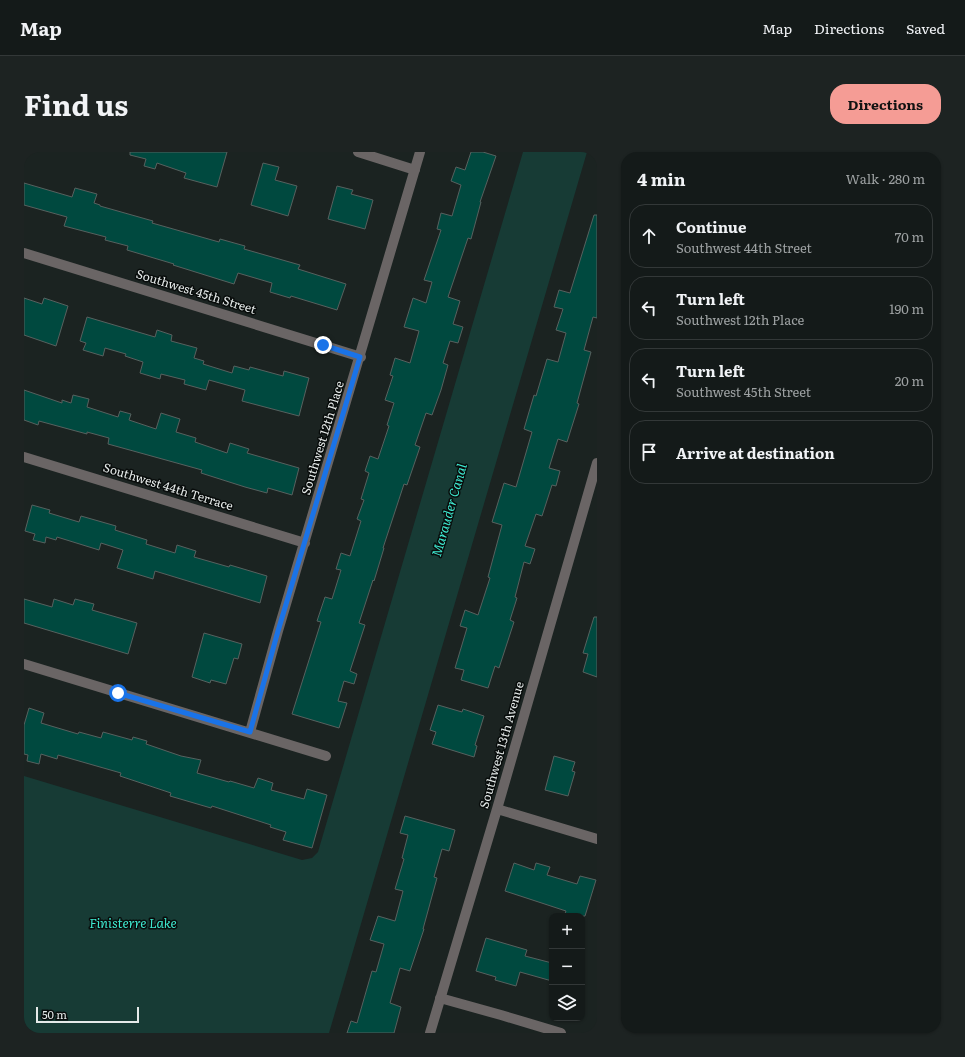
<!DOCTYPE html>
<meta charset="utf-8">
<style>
:root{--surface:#141a19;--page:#1d2322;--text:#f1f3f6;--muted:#9da1a2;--line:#333838;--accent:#f59c95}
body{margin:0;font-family:Literata,serif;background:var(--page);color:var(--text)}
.controls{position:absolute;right:12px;bottom:12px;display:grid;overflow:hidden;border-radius:8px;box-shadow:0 1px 3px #0004}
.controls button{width:36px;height:36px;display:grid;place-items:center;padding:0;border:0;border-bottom:1px solid var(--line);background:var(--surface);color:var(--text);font:20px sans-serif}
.scale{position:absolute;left:12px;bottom:10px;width:103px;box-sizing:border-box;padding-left:4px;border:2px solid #e5eae9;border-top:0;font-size:11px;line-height:14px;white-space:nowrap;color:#e5eae9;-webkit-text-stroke:3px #080c0b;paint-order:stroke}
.stop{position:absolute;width:12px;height:12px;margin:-9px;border:3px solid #1a73e8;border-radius:50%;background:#fff}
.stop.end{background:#1a73e8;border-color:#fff;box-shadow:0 1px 4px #0008}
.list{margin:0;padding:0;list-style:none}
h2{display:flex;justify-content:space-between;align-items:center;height:52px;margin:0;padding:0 16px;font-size:17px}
h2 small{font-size:13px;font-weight:400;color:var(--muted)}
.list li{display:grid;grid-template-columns:26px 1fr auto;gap:12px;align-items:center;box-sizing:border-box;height:64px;margin:0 8px 8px;padding:0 8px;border:1px solid var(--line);border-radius:16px}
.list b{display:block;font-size:15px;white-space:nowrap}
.list p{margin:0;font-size:13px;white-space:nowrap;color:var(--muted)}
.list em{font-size:13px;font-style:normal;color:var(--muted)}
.icon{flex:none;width:22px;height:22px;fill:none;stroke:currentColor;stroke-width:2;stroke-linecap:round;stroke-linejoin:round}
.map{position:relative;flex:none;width:573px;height:881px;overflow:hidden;border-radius:16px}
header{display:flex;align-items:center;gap:24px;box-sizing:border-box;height:56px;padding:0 20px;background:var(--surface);border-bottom:1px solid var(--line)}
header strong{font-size:19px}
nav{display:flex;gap:22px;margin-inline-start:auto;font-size:14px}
.intro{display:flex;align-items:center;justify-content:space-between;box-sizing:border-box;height:96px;padding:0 24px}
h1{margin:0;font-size:28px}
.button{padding:10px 18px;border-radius:16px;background:var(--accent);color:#111;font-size:14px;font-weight:700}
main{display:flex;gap:24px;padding:0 24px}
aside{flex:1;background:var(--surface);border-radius:16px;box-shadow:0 1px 3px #0004}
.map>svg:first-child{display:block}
.water{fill:#173b35}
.building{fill:#00493f;stroke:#57615f}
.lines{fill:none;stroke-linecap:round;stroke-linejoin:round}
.street{stroke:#6a6565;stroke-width:10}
.route{stroke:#1a73e8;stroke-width:5}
.labels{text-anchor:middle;stroke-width:3;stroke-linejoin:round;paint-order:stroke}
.street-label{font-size:12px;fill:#e5eae9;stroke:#080c0b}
.water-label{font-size:13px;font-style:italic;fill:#3ee9d0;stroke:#080c0b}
</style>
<header>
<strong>Map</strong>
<nav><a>Map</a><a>Directions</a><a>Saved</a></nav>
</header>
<div class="intro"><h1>Find us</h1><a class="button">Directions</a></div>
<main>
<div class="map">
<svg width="573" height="881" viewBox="0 0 573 881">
<rect width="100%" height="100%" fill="#1b2321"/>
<path class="water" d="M499,0h64l-258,881h-305v-257l278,84 10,-2 6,-6z"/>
<path class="building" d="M106,0h97l-10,35 -33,-9 2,-5 -29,-10 -2,6 -11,-3 2,-7 -16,-4z
M447,0h12l13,4 -16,46h1l-10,37 -3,-1 -20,59 12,4 -7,23 10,3 -5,16 -8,-2 -7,22 5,2 -7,25 -9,25 -6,-2 -11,32 5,2 -13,38 -3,-1 -21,64h1l-10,33 -1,-1 -14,43 6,2 -15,46 7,3 -3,10 -10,-3 -6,20 9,2 -8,25 -47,-14 29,-92 -4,-1 8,-24 7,2 9,-29 -5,-1 5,-16 9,3 11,-35 -4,-2 7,-19 -3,-1 8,-26 -4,-2 5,-15 8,3 11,-33 -2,-1 7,-22 -9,-3 8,-24 -3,-1 5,-17 15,5 9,-32 -15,-4 9,-29 13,5 6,-21 -8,-2 17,-50 -4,-1 4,-16 11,3 9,-31 -10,-4 5,-14 9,3z
M239,11l16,4 -4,13 22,6 -9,30 -37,-11z
M0,31l48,14 3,-9 22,6 -3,9 6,2v1l53,15 -1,2 67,19 1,-3 25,7 -1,3 56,16 -2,4 48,15 -9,26 -46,-14 -1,2 -20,-6 2,-9 -34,-10 -4,11 -61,-19 1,-1 -47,-14 1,-4 -23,-6 1,-3 -42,-11 3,-9 -43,-12z
M313,34l16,4 -2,4 22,6 -8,29 -37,-10z
M570,63h3v103l-4,-1 -9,33 7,2 -14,51 2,1 -12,38 -9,-3 -9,29 11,3 -4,15 -4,-1 -10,31 -6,-2 -11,32 10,3 -5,15 -6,-2 -9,35 2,1 -7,22 4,2 -15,46 -4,-2 -7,22 -27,-8 3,-10 -9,-2 12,-40 -7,-2 5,-16 13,5 12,-37 -2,-1 14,-52 -10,-3 12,-39 12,4 16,-55 -8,-3 10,-34 2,1 11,-37 11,3 8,-29 -10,-3 7,-21 -9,-2 5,-17 11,3z
M0,146l18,6 2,-6 24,8 -12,40 -32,-11z
M63,165l68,20 2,-7 15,5 -1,6 26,7 -3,10 10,3 -1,3 29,9 2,-7 15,4 1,-3 33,9 1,-5 25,7 -10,38 -57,-15 3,-11 -36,-10 -3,10 -22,-6 1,-4 -24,-6 -1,5 -20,-6 3,-11 -18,-6 1,-2 -21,-6 -2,8 -20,-6 3,-7 -6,-2z
M0,238l38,13v-3l9,3 2,-8 16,4 -2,8 31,10 2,-6 11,3 -2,6 27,9 5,-16 19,6 -4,13 20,6 -1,4 32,11 3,-10 19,6 -2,4 52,15 -7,27 -24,-7 -1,5 -22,-6 -44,-14 1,-3 -94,-26 1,-6 -22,-6v2l-48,-13 -1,4 -14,-5z
M8,353l18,5 -1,3 30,9 2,-6 35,10 -1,4 32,10 -1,4 29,9 2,-8 19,6 -2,6 35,10 1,-2 37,11 -7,27 -105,-32 -2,8 -36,-11 6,-18 -22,-7 -2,7 -42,-13 -1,3 -10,-3 -1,6 -12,-3 2,-6 -10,-3z
M0,447l28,8 2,-8 19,6 2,-6 19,5 -2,6 45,13 -9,31 -104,-31z
M570,465h3v60l-14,-5 5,-18 -5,-1z
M180,481l38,11 -4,15 -4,-1 -8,26 -15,-4 -1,3 -18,-6z
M414,553l24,7 1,-3 21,7 -9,29 2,1 -3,11 -42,-13 4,-12 -6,-2z
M5,556l15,5 -3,10 37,11 1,-2 22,6 2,-6 29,8 1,-3 14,4 -1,3 35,12 20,4 -4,13 32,9 1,-1 24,7 4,-10 15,5 -2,7 33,9 3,-10 20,6 -15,53 -29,-8 3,-8 -16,-5 1,-2 -59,-19 -1,2 -41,-12 1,-3 -51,-17 1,-3 -63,-18 -1,4 -16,-5 -2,10 -12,-3 1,-6 -4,-1v-29z
M530,604l21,6 -3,9 3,1 -7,24 -23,-6z
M381,664l50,14 -6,21 -7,-2 -8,28 3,1 -14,51h1l-14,42 -10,-3 -10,35 11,4 -7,26h-47l4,-12 6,2 15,-52 4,1 8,-28 -14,-4 8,-24 17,5 8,-30 -8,-2 9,-30 -2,-1 6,-23 -8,-2z
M490,711l20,7 2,-7 14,4 -3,8 30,9 3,-8 16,4 -11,36h-21l2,-5 -61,-20z
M462,786l41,12 -2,6 27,7v18l-32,-9 -4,14 -21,-6 1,-3 -20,-6z"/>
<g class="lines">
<path class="street" d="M334,0l57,18
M0,101l337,104
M0,305l281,86
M0,512l302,92
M226,580l28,-101 142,-479
M473,657l100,30
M416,846l61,17 60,18
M406,881l67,-224 100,-346"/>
</g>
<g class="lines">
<path class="route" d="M94,541l132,39 28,-101 82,-274 -37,-12"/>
</g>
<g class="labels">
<g class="street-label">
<text transform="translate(172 140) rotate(17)" y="4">Southwest 45th Street</text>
<text transform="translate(299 286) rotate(-73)" y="4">Southwest 12th Place</text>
<text transform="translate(144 335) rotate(17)" y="4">Southwest 44th Terrace</text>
<text transform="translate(478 593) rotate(-74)" y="4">Southwest 13th Avenue</text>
</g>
<g class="water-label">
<text transform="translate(425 358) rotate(-74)" y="5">Marauder Canal</text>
<text x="109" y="776">Finisterre Lake</text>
</g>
</g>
</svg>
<div class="controls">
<button>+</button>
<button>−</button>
<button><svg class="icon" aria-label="layers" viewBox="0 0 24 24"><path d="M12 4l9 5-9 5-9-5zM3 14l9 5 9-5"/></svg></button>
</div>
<div class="scale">50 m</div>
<div class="stop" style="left:94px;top:541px"></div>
<div class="stop end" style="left:299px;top:193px"></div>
</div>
<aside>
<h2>4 min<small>Walk · 280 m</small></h2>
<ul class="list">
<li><svg class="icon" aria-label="ahead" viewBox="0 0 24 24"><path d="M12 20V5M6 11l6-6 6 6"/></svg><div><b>Continue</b><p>Southwest 44th Street</p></div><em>70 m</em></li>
<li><svg class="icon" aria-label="left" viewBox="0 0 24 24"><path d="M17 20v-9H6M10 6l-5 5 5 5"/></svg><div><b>Turn left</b><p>Southwest 12th Place</p></div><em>190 m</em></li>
<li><svg class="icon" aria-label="left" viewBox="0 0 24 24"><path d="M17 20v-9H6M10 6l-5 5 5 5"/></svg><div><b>Turn left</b><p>Southwest 45th Street</p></div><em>20 m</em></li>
<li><svg class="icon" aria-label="arrive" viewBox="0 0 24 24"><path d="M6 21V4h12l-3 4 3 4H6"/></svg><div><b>Arrive at destination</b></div></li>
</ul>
</aside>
</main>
